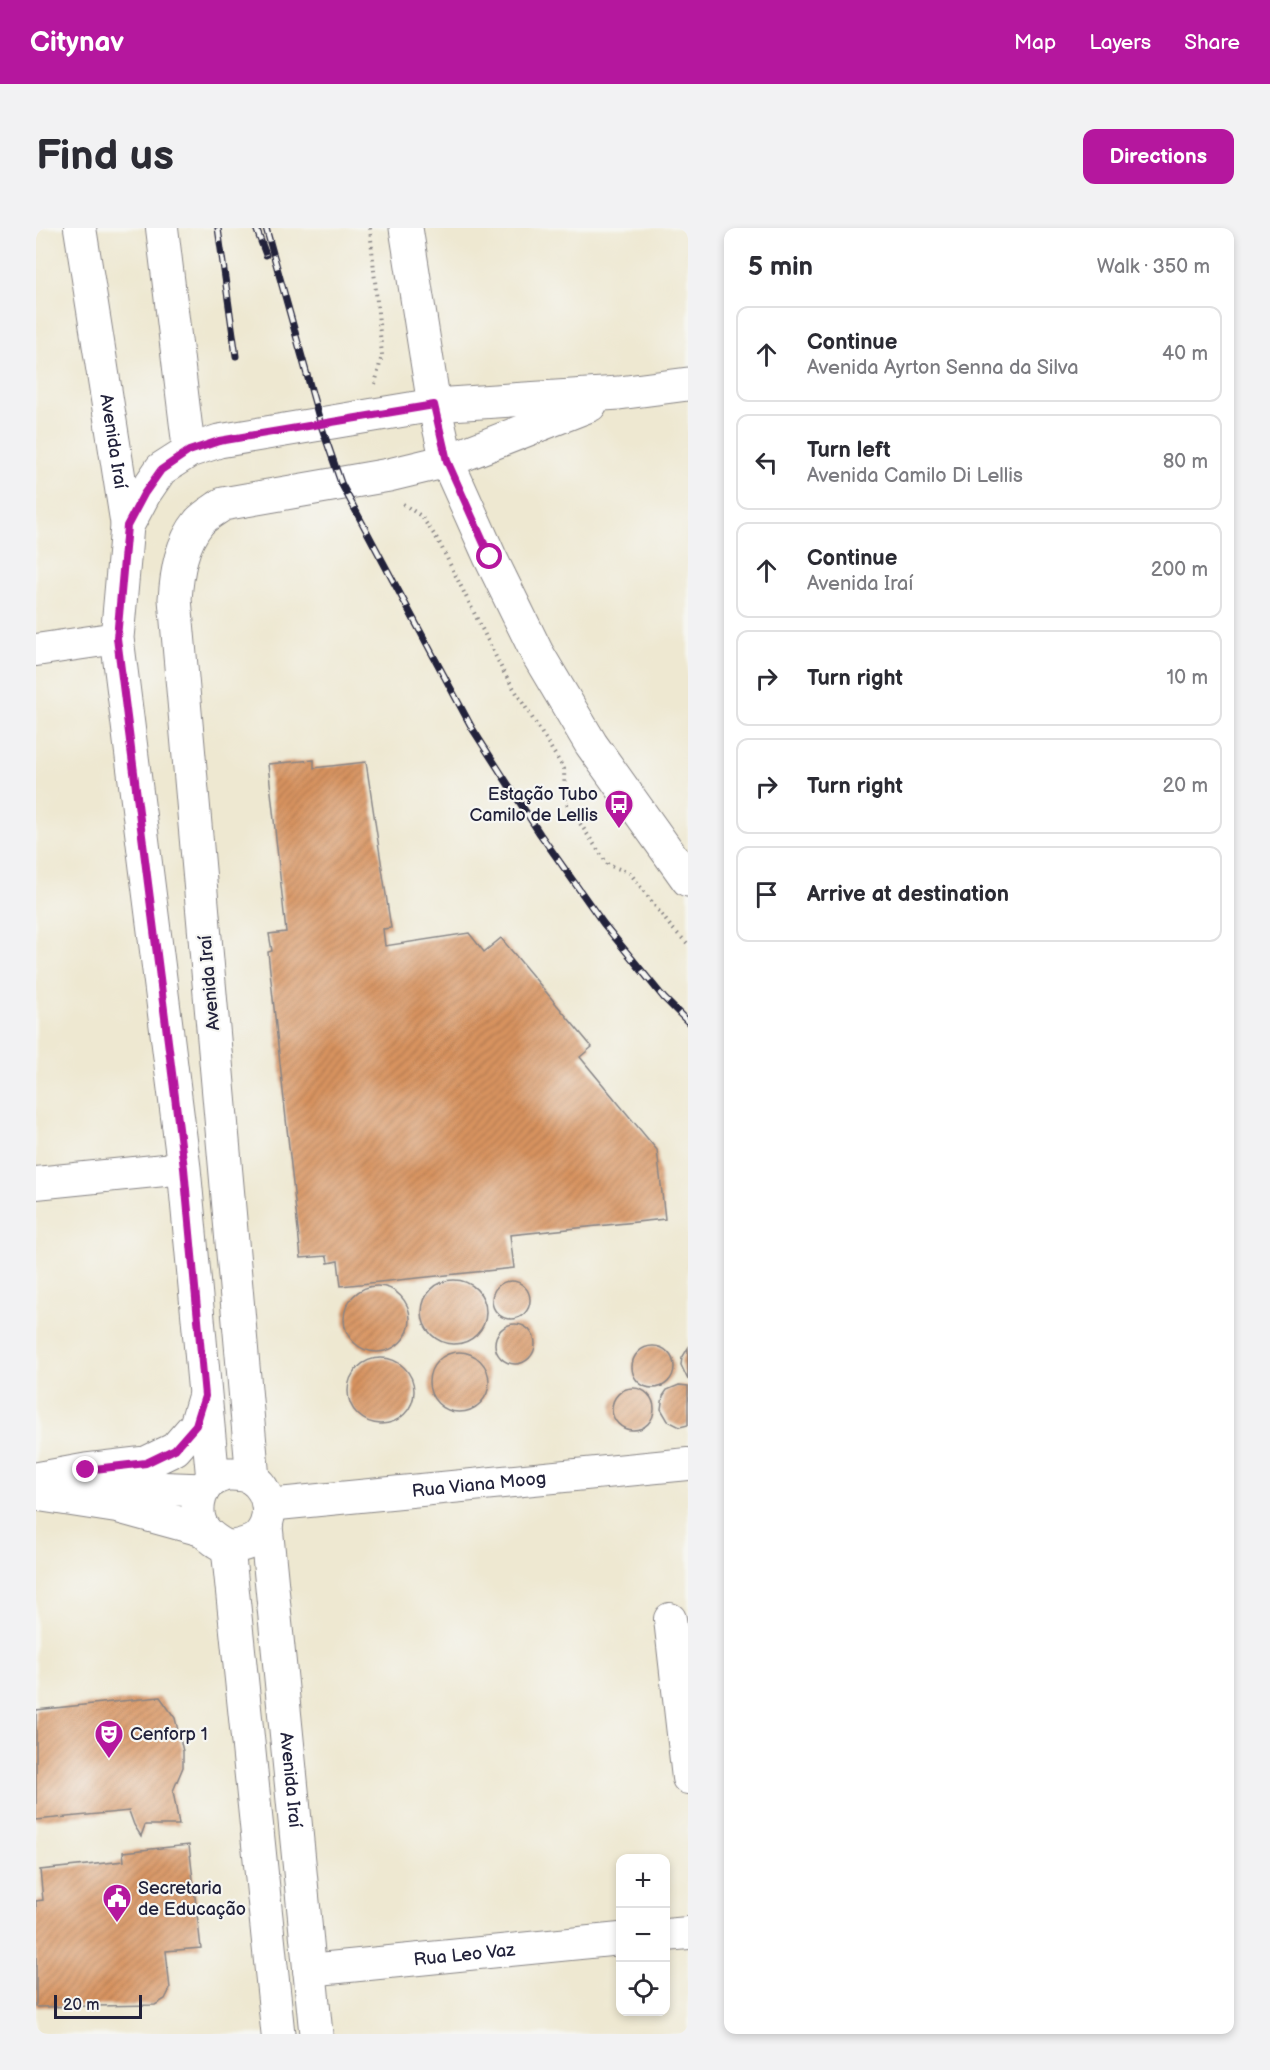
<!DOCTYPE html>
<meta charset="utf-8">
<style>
:root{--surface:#fff;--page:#f2f2f3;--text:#2b2b33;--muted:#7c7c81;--line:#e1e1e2;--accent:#b5179e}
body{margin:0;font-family:"Balsamiq Sans",sans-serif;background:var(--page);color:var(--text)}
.controls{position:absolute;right:18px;bottom:18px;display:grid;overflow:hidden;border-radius:12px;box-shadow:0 3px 9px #0003}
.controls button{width:54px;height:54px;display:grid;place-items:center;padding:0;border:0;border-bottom:2px solid var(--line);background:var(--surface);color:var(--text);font:30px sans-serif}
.scale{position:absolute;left:18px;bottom:15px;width:88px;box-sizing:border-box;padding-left:6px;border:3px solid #22223b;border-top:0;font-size:16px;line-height:21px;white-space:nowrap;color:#22223b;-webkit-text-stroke:4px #f6f6f2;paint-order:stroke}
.stop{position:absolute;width:18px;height:18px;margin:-14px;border:4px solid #b5179e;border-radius:50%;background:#fff}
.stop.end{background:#b5179e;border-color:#fff;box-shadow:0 2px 6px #0008}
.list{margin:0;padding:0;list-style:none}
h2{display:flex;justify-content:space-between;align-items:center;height:78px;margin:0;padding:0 24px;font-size:26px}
h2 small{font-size:20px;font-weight:400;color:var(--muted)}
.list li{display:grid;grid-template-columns:39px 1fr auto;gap:18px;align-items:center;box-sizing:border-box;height:96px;margin:0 12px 12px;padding:0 12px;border:2px solid var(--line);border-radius:12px}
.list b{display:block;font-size:22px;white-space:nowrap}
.list p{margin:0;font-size:20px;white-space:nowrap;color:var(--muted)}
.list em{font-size:20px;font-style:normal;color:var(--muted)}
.icon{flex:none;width:33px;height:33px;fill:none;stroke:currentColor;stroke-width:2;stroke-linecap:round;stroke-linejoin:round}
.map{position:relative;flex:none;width:652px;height:1806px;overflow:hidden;border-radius:12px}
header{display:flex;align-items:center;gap:36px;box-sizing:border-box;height:84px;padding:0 30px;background:var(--accent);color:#fff}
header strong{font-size:28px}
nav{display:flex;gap:33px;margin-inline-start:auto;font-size:21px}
.intro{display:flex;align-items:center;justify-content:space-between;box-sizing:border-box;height:144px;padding:0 36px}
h1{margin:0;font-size:42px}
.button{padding:15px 27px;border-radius:12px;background:var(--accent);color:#fff;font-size:21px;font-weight:700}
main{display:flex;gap:36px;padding:0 36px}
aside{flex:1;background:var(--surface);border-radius:12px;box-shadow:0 3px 9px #0003}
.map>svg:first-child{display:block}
.building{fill:url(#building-hatch)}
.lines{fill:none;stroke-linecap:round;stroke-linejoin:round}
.minor-casing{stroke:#888586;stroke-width:34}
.secondary-casing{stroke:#888586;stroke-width:35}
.primary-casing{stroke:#888586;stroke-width:35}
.path{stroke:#888586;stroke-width:4;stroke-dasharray:1.5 4.5;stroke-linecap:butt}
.minor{stroke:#fff;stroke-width:32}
.secondary{stroke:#fff;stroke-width:33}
.primary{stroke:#fff;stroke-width:33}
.rail-casing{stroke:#22223b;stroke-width:7}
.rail{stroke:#f6f6f2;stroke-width:4.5;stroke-dasharray:14;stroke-linecap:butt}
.route{stroke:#b5179e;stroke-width:8}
.labels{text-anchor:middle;stroke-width:4.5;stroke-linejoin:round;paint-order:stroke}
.street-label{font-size:18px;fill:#22223b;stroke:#f6f6f2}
.poi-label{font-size:18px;fill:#22223b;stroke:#f6f6f2;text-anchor:start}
</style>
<header>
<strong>Citynav</strong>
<nav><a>Map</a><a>Layers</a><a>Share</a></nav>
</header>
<div class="intro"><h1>Find us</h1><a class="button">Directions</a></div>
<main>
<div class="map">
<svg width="652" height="1806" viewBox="0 0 652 1806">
<defs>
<pattern id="building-hatch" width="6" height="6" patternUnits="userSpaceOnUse" patternTransform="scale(1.5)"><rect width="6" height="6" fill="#d8935f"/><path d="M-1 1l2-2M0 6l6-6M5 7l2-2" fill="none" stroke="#af7850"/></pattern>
</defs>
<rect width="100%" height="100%" fill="#f6f6f2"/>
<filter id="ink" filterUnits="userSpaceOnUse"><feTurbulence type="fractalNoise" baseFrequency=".0167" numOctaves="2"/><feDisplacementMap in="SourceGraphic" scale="12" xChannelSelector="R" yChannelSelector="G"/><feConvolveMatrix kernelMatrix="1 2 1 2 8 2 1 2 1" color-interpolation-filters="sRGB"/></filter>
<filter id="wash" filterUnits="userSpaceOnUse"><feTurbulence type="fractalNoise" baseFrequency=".008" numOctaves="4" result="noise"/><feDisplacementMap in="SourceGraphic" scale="24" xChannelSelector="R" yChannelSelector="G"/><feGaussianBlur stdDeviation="1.35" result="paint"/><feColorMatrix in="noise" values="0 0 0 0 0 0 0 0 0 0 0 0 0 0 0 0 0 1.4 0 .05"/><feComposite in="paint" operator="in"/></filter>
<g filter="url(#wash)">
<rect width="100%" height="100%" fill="#eee8d1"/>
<g id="blocks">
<path class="building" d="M278,532v8l52,-6 25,166 -8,1 2,17 84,-13 15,19 17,-14 91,109 -12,10 77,93 8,69 -155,16 4,33 -173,18 -3,-25 -10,2 -1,-7 -26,2 -33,-306 4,-1 -3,-17 17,-2 -18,-168z
M386 1084a32 32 0 1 1 64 0a32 32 0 1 1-64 0Z
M456 1072a19 19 0 1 1 38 0a19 19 0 1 1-38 0Z
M308 1091a33 33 0 1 1 66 0a33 33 0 1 1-66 0Z
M459 1116a20 20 0 1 1 40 0a20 20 0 1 1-40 0Z
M596 1139a21 21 0 1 1 42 0a21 21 0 1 1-42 0Z
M652,1120v32l-7,-15 1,-7z
M393 1154a30 30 0 1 1 60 0a30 30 0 1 1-60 0Z
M312 1163a33 33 0 1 1 66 0a33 33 0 1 1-66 0Z
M643,1157l9,1v39l-8,2 -12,-6 -7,-12 2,-13 4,-6z
M576 1181a21 21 0 1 1 42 0a21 21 0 1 1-42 0Z
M124,1469l15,21 8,33v16l-10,24 6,34h-34l-4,11 -7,-11 -5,-14 -93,9v-110z
M153,1617l12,103 -35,3 4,38 -5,10 -10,6 -119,2v-106l7,-1 -3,-30 84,-9 -1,-9z"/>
</g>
</g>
<g filter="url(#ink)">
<use href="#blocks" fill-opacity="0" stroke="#888586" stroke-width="1.5"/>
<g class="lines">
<g class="minor-casing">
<g id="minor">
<path id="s1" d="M44,0l47,298"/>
<path d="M126,0l27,223"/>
<path d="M0,422l81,-12"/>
<path d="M0,955l148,-15"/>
<path id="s2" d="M232,1277l420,-41"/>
<path d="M634,1391l18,159"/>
<path d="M630,1707l22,-2"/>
<path id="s3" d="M273,1742l311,-31"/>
</g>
</g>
<g class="secondary-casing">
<g id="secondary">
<path d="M190,1246c9,0 19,-1 27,5 18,13 21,42 5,58 -7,7 -21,9 -30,11 -9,-5 -17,-9 -23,-17 -12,-15 -8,-40 7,-51 4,-3 10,-4 14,-6z"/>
<path d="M0,1251l50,-9 60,-7 29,-14 21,-24 8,-27"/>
<path d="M217,1251l-78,-880c2,-27 6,-55 24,-77 6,-7 16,-12 24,-18l166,-29 58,-14 143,-56"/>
<path d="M177,1252l-29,-312 -67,-530 10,-112 17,-32 17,-25 28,-18 30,-10 215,-36 185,-12 69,-9"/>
<path d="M61,1258l106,4"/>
<path d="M0,1266l84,13 84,23"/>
<path id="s4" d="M230,1298l50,508"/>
<path d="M192,1320l50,486"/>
</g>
</g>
<g class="primary-casing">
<path id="primary" d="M370,0l28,177 13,56 43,96 47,96 54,91 97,136"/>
</g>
<path class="path" d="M334,0l12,127 -7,29
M367,276l18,12 17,24 65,131 61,98 1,32 43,64 22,8 41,54 17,17"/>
<use href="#minor" class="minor"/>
<use href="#secondary" class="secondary"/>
<use href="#primary" class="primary"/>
<g class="rail-casing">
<path id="rail" d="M182,0l18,128
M220,0l10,27
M230,0l55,197 20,58 42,79 89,166 68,106 63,89 61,75 24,24"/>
</g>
<use href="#rail" class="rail"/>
</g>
</g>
<g class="lines" filter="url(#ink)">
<path class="route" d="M50,1242l60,-7 29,-14 21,-24 9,-29 -21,-228 -67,-530 10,-112 17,-32 17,-24 28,-19 30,-10 215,-36 13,56 43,96"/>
</g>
<defs>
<g id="bus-pin" transform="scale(1.5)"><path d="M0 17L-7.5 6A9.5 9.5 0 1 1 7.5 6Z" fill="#b5179e" stroke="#f6f6f2"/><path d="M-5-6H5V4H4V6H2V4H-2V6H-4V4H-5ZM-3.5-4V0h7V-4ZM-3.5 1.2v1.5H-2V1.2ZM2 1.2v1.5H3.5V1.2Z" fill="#fff"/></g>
<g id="theatre-pin" transform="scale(1.5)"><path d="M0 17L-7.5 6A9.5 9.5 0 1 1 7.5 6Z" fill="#b5179e" stroke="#f6f6f2"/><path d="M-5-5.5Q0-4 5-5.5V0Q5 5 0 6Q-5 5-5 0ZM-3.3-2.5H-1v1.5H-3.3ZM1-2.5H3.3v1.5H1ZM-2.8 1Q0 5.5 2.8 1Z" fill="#fff"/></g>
<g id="civic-pin" transform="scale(1.5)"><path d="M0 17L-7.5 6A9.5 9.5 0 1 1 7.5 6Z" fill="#b5179e" stroke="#f6f6f2"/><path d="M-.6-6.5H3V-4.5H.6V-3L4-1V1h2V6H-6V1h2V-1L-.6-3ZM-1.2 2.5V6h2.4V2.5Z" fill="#fff"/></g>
</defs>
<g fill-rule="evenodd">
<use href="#bus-pin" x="583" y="576"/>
<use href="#theatre-pin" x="73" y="1506"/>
<use href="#civic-pin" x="81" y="1670"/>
</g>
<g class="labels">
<g class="street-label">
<text dy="6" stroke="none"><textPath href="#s1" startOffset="216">Avenida Iraí</textPath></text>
<text transform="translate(173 755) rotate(-95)" y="6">Avenida Iraí</text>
<text dy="6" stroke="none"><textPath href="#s2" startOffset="212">Rua Viana Moog</textPath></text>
<text dy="6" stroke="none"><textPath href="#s4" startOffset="255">Avenida Iraí</textPath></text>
<text dy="6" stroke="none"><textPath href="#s3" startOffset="156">Rua Leo Vaz</textPath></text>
</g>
<g class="poi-label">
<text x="562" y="572" text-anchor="end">Estação Tubo<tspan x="562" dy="21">Camilo de Lellis</tspan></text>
<text x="94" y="1512">Cenforp 1</text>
<text x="102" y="1666">Secretaria<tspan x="102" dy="21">de Educação</tspan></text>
</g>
</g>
</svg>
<div class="controls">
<button>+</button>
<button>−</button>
<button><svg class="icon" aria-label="locate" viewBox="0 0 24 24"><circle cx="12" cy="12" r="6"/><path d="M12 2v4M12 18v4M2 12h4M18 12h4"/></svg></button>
</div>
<div class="scale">20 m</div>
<div class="stop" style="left:454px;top:329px"></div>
<div class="stop end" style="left:50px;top:1242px"></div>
</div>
<aside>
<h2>5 min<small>Walk · 350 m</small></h2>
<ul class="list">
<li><svg class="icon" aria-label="ahead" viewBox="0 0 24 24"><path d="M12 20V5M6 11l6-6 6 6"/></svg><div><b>Continue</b><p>Avenida Ayrton Senna da Silva</p></div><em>40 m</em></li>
<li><svg class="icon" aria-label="left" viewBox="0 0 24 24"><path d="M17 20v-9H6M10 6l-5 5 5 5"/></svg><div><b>Turn left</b><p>Avenida Camilo Di Lellis</p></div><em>80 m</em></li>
<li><svg class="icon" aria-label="ahead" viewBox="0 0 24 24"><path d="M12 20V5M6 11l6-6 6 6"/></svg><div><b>Continue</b><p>Avenida Iraí</p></div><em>200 m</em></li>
<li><svg class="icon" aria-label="right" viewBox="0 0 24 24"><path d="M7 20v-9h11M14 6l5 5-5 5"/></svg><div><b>Turn right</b></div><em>10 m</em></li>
<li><svg class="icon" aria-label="right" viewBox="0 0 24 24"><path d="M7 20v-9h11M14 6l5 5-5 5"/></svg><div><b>Turn right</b></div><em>20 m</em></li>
<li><svg class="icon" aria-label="arrive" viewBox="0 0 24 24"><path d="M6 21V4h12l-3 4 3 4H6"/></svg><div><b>Arrive at destination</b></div></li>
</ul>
</aside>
</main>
